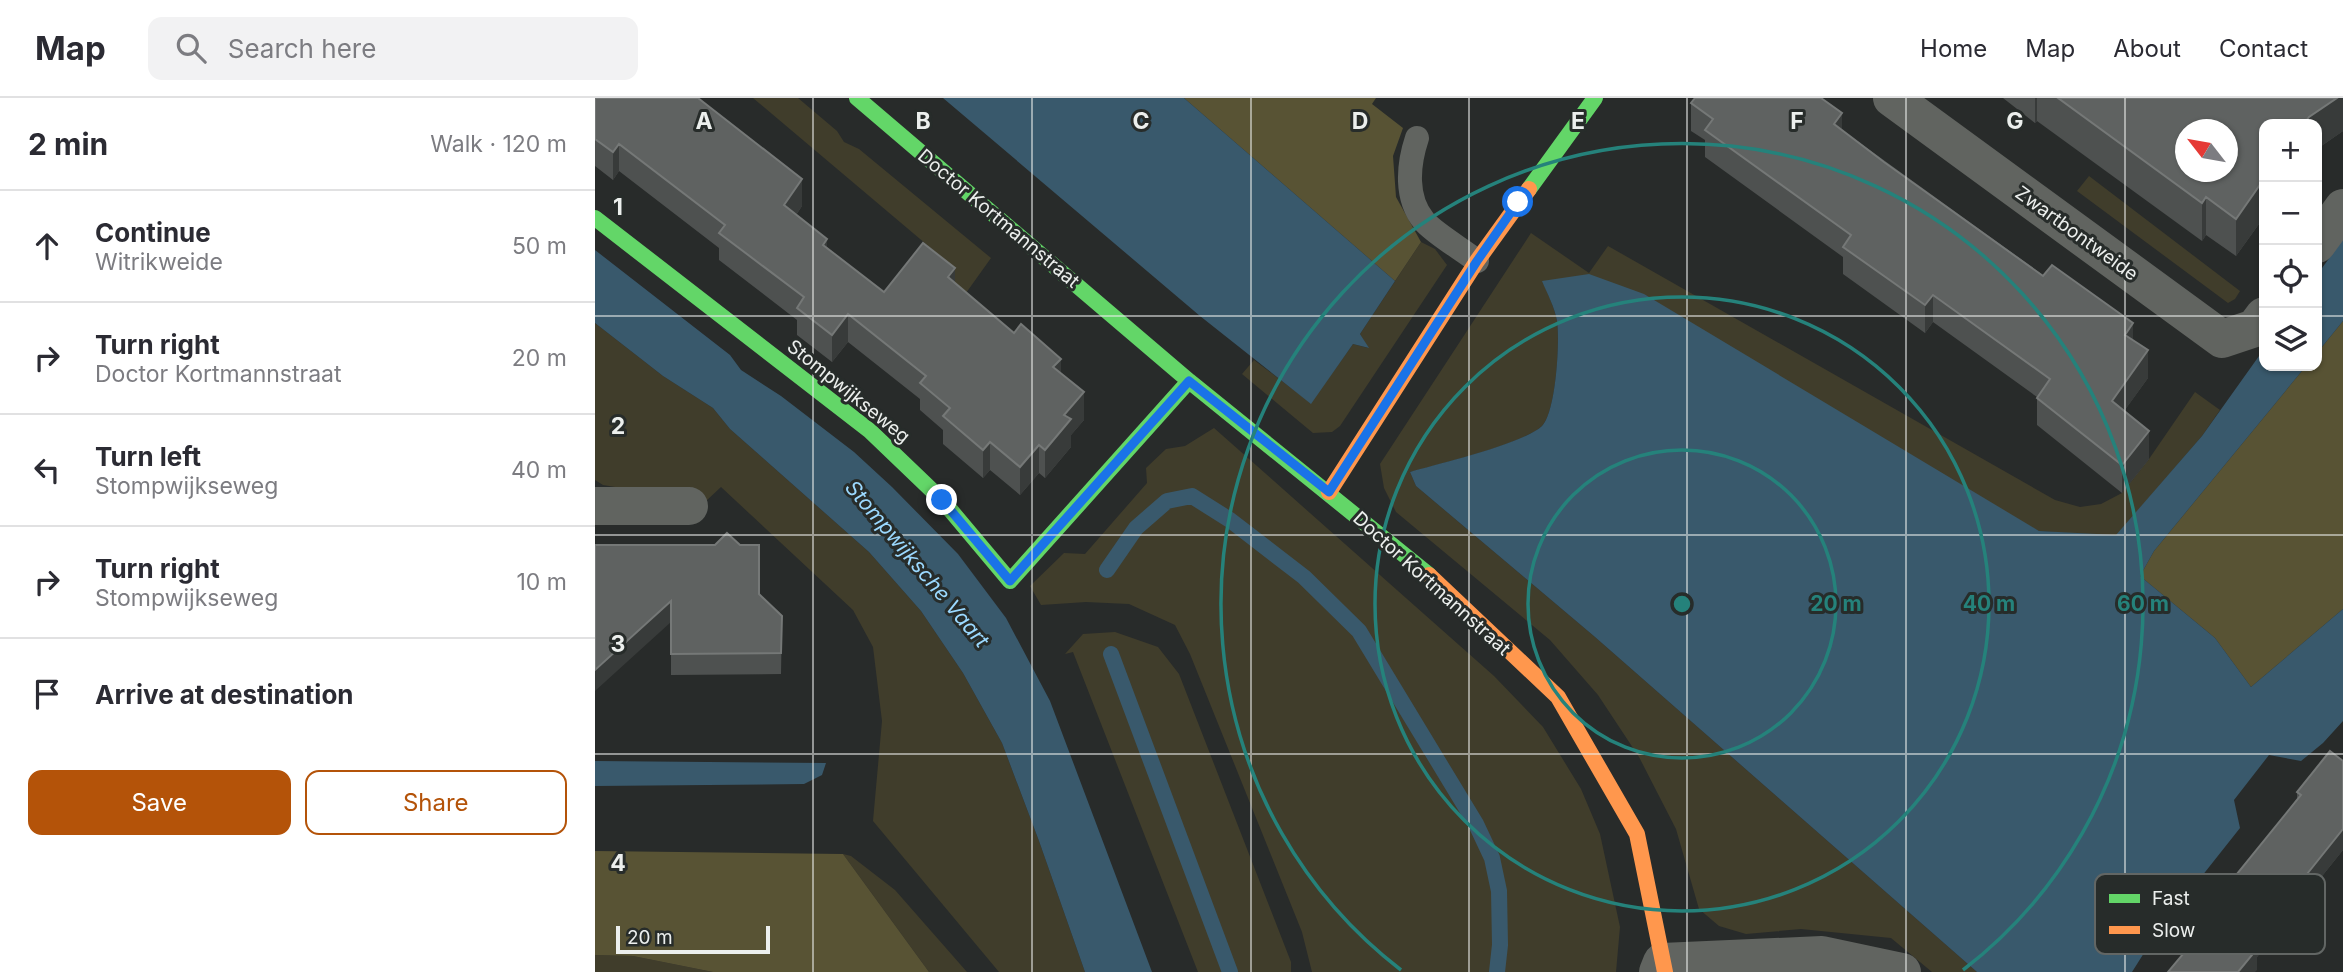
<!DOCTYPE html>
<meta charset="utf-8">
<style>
:root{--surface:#fff;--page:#f2f2f3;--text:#2b2b33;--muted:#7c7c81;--line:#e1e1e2;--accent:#b45309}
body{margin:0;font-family:Inter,sans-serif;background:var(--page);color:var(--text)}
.controls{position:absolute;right:21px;top:21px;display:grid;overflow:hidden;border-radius:14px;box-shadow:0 2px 5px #0004}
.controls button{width:63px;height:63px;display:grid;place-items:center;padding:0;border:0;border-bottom:2px solid var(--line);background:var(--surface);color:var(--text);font:35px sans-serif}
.compass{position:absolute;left:1580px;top:21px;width:63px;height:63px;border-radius:50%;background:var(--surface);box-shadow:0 2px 5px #0004;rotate:301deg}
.scale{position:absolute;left:21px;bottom:18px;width:154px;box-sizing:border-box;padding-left:7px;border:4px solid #ecefed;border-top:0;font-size:19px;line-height:24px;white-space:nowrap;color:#ecefed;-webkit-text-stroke:5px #272c2a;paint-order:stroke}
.stop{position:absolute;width:21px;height:21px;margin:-16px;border:5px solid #1a73e8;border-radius:50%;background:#fff}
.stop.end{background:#1a73e8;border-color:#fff;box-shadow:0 2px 7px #0008}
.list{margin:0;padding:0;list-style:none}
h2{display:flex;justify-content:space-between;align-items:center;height:91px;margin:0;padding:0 28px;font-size:30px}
h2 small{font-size:23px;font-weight:400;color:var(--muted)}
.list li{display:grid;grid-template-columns:46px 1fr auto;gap:21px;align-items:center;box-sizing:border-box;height:112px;padding:0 28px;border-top:2px solid var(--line)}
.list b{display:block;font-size:26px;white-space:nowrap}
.list p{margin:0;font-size:23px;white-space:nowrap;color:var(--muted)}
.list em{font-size:23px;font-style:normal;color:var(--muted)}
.actions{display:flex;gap:14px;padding:21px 28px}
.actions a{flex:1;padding:16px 0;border:2px solid var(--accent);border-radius:14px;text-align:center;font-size:24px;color:var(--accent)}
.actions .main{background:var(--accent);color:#fff}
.icon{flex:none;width:38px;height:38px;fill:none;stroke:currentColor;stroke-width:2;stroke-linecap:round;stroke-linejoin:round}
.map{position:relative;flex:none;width:1748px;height:874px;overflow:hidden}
header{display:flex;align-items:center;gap:42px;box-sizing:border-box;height:98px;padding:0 35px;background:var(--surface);border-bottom:2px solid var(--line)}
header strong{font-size:33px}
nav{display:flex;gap:38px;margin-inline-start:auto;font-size:24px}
.search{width:490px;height:63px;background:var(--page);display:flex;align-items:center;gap:18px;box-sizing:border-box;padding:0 24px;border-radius:14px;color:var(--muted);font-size:26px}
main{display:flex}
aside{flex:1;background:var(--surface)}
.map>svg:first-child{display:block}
.green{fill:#403d2b}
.forest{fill:#585334}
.water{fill:#39596c}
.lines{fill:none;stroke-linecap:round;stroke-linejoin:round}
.stream{stroke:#39596c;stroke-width:16}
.lane{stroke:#616460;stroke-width:24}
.street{stroke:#616460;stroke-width:38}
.fast{stroke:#63d668;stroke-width:16}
.slow{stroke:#ff974d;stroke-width:16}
.wall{fill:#4e5150}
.shaded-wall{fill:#383b3a}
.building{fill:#5f6261;stroke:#757877;stroke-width:2;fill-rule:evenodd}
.route{stroke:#1a73e8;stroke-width:9}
.grid{fill:none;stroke:#ecefed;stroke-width:2;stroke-opacity:0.55}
.ring{fill:none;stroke:#25827b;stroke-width:3.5}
.labels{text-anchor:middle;stroke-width:6;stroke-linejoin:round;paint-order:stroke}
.street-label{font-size:19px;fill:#ecefed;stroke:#272c2a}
.water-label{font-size:21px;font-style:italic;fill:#9bd9ff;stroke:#272c2a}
.key{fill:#272c2a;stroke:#626664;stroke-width:2}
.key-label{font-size:19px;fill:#ecefed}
.grid-label{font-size:23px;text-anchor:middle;font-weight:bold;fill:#ecefed;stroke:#272c2a;stroke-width:6;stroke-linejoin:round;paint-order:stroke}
.centre{fill:#25827b;stroke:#272c2a;stroke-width:3.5}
.ring-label{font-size:21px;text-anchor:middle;font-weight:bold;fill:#25827b;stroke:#272c2a;stroke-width:6;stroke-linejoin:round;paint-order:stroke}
</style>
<header>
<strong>Map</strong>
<div class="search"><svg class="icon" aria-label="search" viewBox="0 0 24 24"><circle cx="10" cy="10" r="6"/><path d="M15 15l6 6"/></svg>Search here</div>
<nav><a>Home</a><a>Map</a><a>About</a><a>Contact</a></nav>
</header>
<main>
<aside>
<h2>2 min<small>Walk · 120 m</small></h2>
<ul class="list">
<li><svg class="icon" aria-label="ahead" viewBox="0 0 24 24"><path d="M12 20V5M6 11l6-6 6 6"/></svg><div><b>Continue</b><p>Witrikweide</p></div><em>50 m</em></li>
<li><svg class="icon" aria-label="right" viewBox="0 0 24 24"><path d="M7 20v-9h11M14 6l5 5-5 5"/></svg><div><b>Turn right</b><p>Doctor Kortmannstraat</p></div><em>20 m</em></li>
<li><svg class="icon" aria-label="left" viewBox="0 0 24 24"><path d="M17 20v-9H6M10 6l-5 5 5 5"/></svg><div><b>Turn left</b><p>Stompwijkseweg</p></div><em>40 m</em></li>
<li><svg class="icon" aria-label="right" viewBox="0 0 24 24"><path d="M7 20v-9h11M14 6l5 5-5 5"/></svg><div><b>Turn right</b><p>Stompwijkseweg</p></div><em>10 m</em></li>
<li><svg class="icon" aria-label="arrive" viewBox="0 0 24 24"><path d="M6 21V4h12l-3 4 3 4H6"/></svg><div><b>Arrive at destination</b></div></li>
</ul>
<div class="actions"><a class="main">Save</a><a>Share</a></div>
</aside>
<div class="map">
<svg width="1748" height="874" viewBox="0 0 1748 874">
<rect width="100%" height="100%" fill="#282b2a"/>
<path class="green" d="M158,0h45l39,33 7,11 15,7 132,109 -25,35 -34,-27 7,-11z
M1494,78l151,115 -5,8 -7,4 -151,-112z
M936,135l58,40 19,-27 447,254 25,7 21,-3 21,-11 27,-34 46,-67 25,18 -18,26 -86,100 -77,-5 -496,-250c4,12 12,27 14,40 3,21 -1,91 -15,105 -19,18 -103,38 -132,46l6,14 179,151 382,335h-45l-41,-34 -90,-9 -55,5 -27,-8 -20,-17 -23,-80 -37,-72 -41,-62 -48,-55 -154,-128 -12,-24 -4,-24z
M826,144l14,7 12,16 -107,161 -8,6 -19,1 -71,-59 12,-14 57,43 42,-59 15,4 -8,-14z
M0,225l68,53 50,32 17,21 139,123 52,59 42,62 39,70 37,98 46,131h-86l-126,-151 9,-100 -9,-74 -20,-37 -132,-123 -16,15 -102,-17 -8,-5z
M619,330l280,248 49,51 38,62 19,45 20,93 -4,45h-304l-10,-40 -112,-278 -15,-29 -46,-21 -43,-2 -45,3 -11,-19 34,-33 21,1 62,-71 -1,-15 20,-19 19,-3z
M520,534l43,15 21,27 112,288v10h-93l-125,-320 -8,2 18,-20z
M248,756l8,2 44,34 72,82h-38z
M0,857l38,1 80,16h-118z"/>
<path class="forest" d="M589,0h192l-4,6 31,24 -10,28 3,41 25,45 -26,39z
M1748,223v288l-92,78 -36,-49 -75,-62 14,-25 152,-185h11v-13z
M0,753l248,3 86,118h-216l-80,-16 -38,-1z"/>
<path class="water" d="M348,0h241l211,183 -35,53 9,14 -16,-4 -42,60 -111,-88z
M1748,141v82l-26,32v-78z
M0,152l135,105 11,15 40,26 73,56 38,35 66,67 48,64 44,83 102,271h-67l-46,-131 -37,-98 -39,-70 -42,-62 -52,-59 -139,-123 -17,-21 -50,-32 -68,-53z
M994,176l55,20 395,237 77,4 86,-99 62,-87v17h42l-152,185 -14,25 75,62 36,49 92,-78v112l-20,22 -22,18 -32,-6 -35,45 6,28 -84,106 -24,38h-155l-382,-335 -179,-151 -6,-14c28,-8 113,-28 132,-46 14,-14 18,-85 15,-105 -2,-13 -10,-28 -15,-40z
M0,663l231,2 -4,12 -18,9 -209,2z"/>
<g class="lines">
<path class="stream" d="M512,472l29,-42 31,-27 25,-5 38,24 74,57 55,54 117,193 16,34 7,33 1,54 -3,27
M516,556l119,318"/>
<path class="lane" d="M822,40c-9,27 -12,60 7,83 10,12 39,29 53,40"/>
<path class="street" d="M1297,0l330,241 33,-11 9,-12
M1722,146l26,-36
M0,408h94
M1063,874l4,-10 160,-7 80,17"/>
<path class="fast" d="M262,0l332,283 240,194
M934,91l66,-91
M0,120l275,213 72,69 68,81 179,-200"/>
<path class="slow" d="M734,394l148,-231 52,-72
M834,477l129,122 79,137 28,138"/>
</g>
<path class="wall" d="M0,0l207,108 -6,9 31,33 57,44 71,-8 106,89 23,47 -13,15v12l-26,31 -6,-5 -19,22 -30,-25 -7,8 -40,-34v-14l-23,-20v-11l-72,-57 -16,20 -35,-27v-15l-78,-60v-12l-100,-77 -6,9 -18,-14z
M1408,0h340v33l-26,18v-25h-53v93l-28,39 -30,-21 -4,6 -165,-120 -2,2z
M1096,5l151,27 291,210 15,38 -24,33 25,48 -27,34 -85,-68v-28l-104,-75 -8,11 -82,-59v-17l-138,-100v-17l-14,-9z
M0,447l164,49 23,22 -1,58 -110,1v-53z
M1735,653l13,99 -86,107v13l-25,-76v-14l65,-80v-8z"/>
<path class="shaded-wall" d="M1440,0h2v23l-2,2z
M1742,0h6v33l-26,18v-25h-13l5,-7z
M1247,15v28l-8,-17z
M24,46v27l-6,9v-28z
M207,81v27l-18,27v-28z
M1669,81v38l-28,39v-37z
M1611,99v38l-4,6v-38z
M232,141v27l-4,-21z
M360,170v28l-7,-19z
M1338,197v27l-8,11v-28z
M253,216v28l-16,20v-27z
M1538,225v28l-8,-16z
M1553,252v28l-36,50v-27z
M466,261v27l-8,-19z
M489,294v28l-13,15v12l-26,31v-28l19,-35z
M1554,333v28l-27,34v-28z
M395,344v28l-7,8v-28z
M444,347v28l-19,22v-28z
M76,503v21l-76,69v-21z
M1748,731v21l-86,107v13l-2,2h-17l13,-28z"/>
<path class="building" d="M0,0h103l104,81 -18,26 43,34 -4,6 61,47 39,-49 32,25 -7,9 66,56 7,-9 40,35 -8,8 31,25 -20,23 7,4 -26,31 -6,-5 -19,22 -30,-25 -7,8 -40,-34 7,-8 -30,-25 6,-7 -78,-62 -16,21 -35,-27 7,-11 -85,-64 6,-8 -106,-81 -6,8 -18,-13z
M1100,0h126l21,15 -8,11 50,38 159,114 9,-11 81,58 -8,12 23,15 -36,51 37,30 -27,34 -85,-67 13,-19 -117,-84 -8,10 -82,-58 8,-12 -146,-105 8,-11 -22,-16z
M1463,0h279l-28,19 -5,7h-40v55l-28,40 -30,-22 -4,6zM1591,32h42v42h-42z
M132,435l13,12h19v49l23,22 -1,37 -110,1v-53l-76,69v-125h120z
M1735,653l13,10v68l-92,115 6,5 -19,23h-70l72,-86 -8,-6 69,-85 -4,-3z"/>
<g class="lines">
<path class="route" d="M347,402l68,81 179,-200 140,111 148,-231 41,-59"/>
</g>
<path class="grid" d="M218,0v874M437,0v874M656,0v874M874,0v874M1092,0v874M1311,0v874M1530,0v874M0,218h1669M1722,218h26M0,437h1748M0,656h1748"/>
<g class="ring">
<circle cx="1087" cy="506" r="154"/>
<circle cx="1087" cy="506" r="307"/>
<path d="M806 872A461 461 0 1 1 1368 872"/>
</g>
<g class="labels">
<g class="street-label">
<text transform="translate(404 120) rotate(40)" y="7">Doctor Kortmannstraat</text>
<text transform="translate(1482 135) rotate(36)" y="7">Zwartbontweide</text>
<text transform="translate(254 293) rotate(39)" y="7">Stompwijkseweg</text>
<text transform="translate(837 485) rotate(42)" y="7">Doctor Kortmannstraat</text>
</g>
<g class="water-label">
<text transform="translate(322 466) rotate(50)" y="7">Stompwijksche Vaart</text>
</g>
</g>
<rect x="1500" y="776" width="230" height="80" rx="10" class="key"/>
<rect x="1514" y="796" width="31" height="9" fill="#63d668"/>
<rect x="1514" y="828" width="31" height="8" fill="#ff974d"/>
<g class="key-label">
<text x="1557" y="807">Fast</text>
<text x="1557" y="839">Slow</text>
</g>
<g class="grid-label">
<text x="109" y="31">A</text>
<text x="328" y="31">B</text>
<text x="546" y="31">C</text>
<text x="765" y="31">D</text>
<text x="983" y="31">E</text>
<text x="1202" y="31">F</text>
<text x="1420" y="31">G</text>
<text x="23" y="117">1</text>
<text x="23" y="336">2</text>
<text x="23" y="554">3</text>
<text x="23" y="773">4</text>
</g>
<circle cx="1087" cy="506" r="10" class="centre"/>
<g class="ring-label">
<text x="1241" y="513">20 m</text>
<text x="1394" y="513">40 m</text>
<text x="1548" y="513">60 m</text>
</g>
</svg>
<div class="controls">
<button>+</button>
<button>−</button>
<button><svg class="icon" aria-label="locate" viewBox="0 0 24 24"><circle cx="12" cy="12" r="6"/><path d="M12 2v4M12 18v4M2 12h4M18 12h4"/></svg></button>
<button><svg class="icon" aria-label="layers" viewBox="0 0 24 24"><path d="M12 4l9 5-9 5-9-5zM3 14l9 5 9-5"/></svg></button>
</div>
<svg class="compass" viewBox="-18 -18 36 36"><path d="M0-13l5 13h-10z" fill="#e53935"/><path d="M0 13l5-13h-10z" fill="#7c7c81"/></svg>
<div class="scale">20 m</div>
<div class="stop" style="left:923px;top:104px"></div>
<div class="stop end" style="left:347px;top:402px"></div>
</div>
</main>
